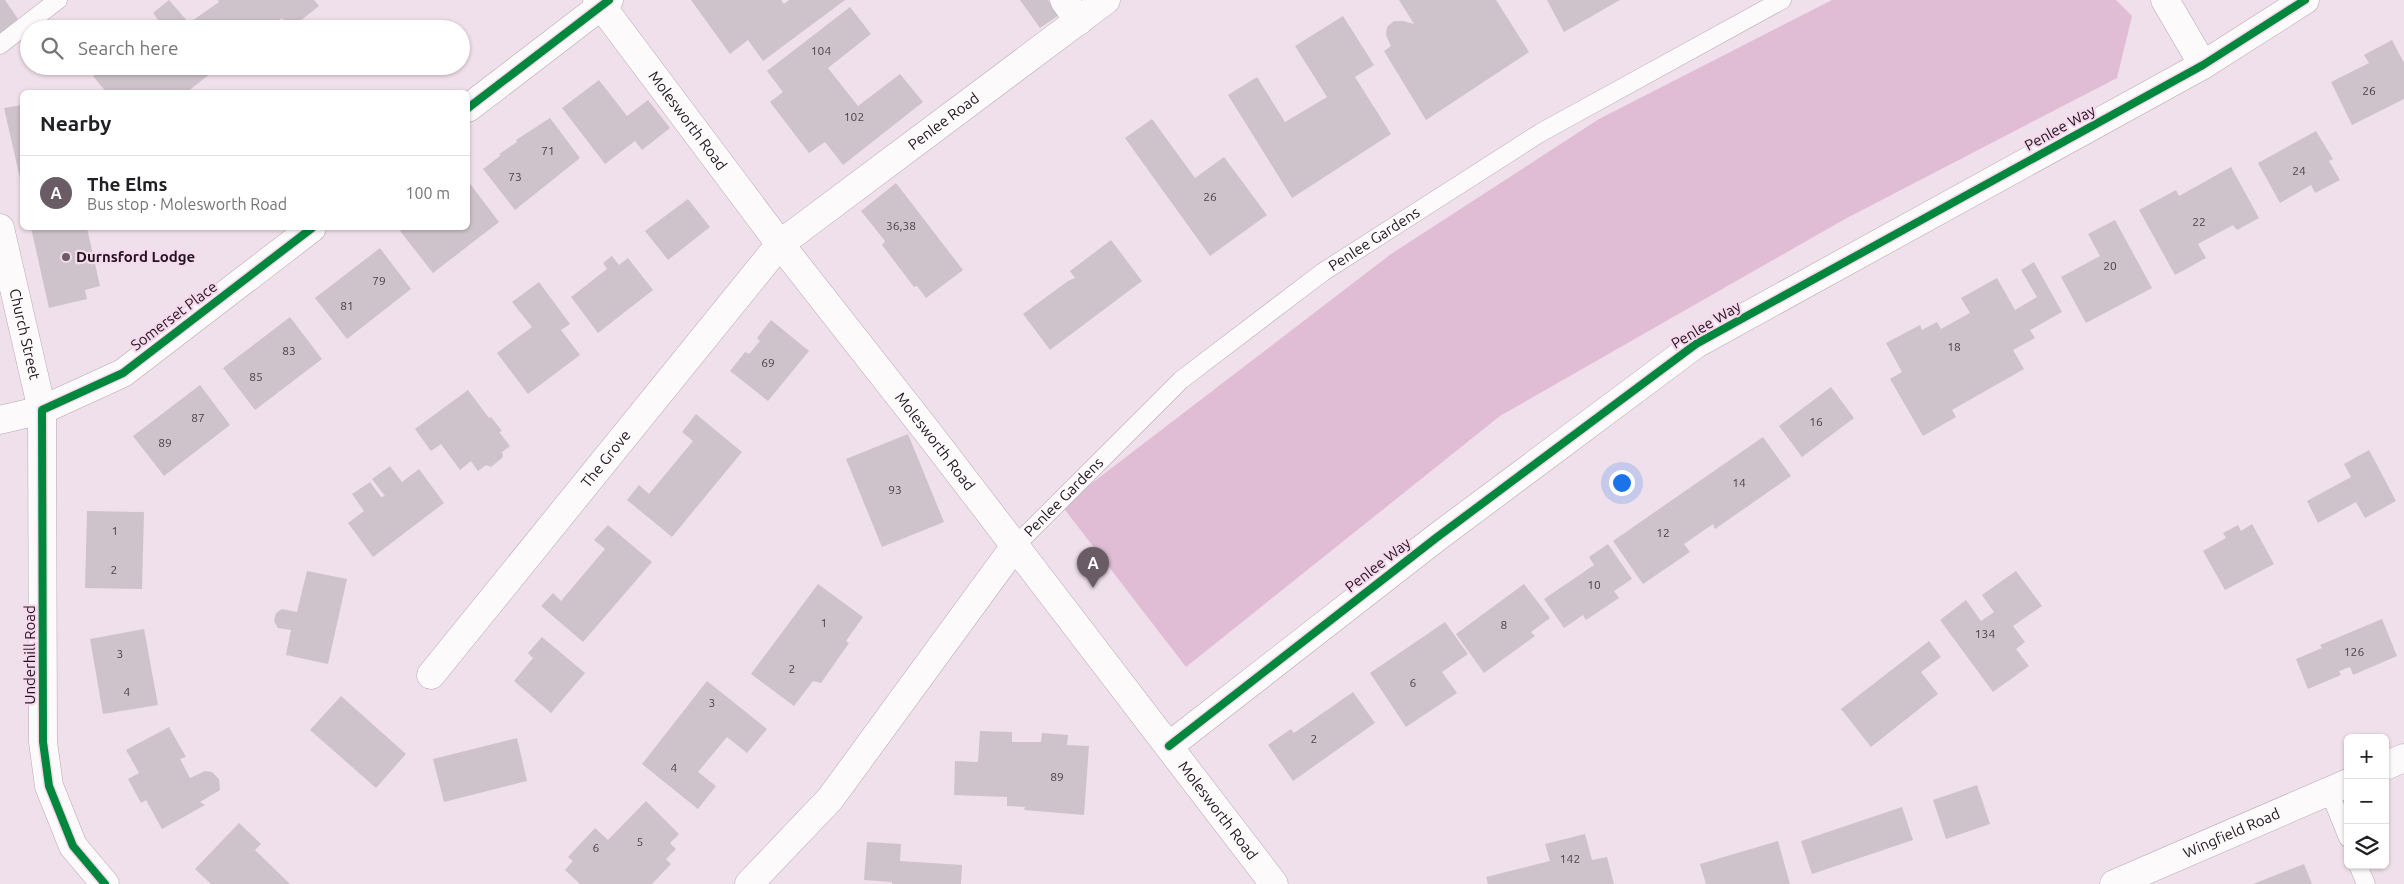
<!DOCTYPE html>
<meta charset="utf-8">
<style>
:root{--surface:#fff;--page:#f6f6f6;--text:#202124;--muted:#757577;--line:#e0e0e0;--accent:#695c65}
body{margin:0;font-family:Ubuntu,sans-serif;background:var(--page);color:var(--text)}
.controls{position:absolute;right:15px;bottom:15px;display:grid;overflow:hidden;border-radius:8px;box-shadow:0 1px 4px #0004}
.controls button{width:45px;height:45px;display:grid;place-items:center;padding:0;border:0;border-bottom:1px solid var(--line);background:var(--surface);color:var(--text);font:25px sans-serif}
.you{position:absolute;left:1621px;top:482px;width:18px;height:18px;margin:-12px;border:4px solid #fff;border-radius:50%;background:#1a73e8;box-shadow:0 0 0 8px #1a73e833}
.badge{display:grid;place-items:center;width:32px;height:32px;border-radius:50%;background:var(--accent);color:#fff;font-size:16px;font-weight:700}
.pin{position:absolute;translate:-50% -41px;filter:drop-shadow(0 1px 2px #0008)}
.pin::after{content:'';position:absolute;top:26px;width:18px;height:15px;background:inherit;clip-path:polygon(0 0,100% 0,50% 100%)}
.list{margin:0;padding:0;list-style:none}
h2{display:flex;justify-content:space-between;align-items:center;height:65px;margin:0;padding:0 20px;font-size:21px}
h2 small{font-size:16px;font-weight:400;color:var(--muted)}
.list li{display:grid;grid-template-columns:32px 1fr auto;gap:15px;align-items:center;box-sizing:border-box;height:75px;padding:0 20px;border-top:1px solid var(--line)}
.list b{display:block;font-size:19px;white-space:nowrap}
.list p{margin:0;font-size:16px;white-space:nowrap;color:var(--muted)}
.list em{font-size:16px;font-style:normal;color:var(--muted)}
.icon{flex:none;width:28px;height:28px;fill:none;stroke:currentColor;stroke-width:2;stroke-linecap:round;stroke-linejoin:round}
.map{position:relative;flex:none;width:2404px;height:884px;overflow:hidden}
.search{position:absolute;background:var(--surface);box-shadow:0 1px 4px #0004;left:20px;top:20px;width:450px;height:55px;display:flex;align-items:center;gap:12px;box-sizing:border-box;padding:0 18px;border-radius:28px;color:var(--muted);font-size:19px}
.panel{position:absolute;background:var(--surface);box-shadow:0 1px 4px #0004;left:20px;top:90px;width:450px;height:140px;border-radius:8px}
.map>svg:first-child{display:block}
.green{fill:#e0bdd5}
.building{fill:#cec2cb}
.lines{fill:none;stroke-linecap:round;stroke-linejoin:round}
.service-casing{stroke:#b5a8b1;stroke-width:19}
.minor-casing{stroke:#b5a8b1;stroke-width:29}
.tertiary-casing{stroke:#b5a8b1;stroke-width:29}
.service{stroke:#fdfafc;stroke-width:18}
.minor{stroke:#fdfafc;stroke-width:28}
.tertiary{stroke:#fdfafc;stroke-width:28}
.cycleway-casing{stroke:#f7d9ed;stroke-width:11}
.cycleway{stroke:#00873e;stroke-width:8}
.poi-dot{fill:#695c65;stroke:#f7d9ed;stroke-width:2}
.labels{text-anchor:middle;stroke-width:4.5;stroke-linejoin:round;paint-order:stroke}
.number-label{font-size:12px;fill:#4c4048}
.street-label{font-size:15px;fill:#20151d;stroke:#f7d9ed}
.poi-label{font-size:15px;font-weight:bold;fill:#20151d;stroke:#f7d9ed;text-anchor:start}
</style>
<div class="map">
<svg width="2404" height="884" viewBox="0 0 2404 884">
<rect width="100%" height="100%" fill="#f0e0eb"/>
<path class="green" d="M1832,0h284l16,16 -15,62 -272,141 -345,197 -314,251 -124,-161 329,-252 208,-135z"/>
<path class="building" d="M0,0h5l13,19 -18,15z
M169,0l20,23 30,-21 -1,-2h96l5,6 -29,23 -8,-11 -14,11h-103l-12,-16z
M691,0h90l3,4 5,-4h56l-82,61 -15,-21 -18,14z
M1020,0h28l11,15 -19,13z
M1399,0h97l33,52 -103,68 -42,-69 7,-5 -5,-11 1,-8 7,-6h9l11,3z
M1547,0h73l-56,32z
M850,7l21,27 -43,34 30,38 42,-32 23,28 -80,63 -18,-23 -16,11 -39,-51 13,-10 -16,-21z
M1343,16l31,49 -19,12 36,57 -99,64 -64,-103 29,-18 28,45 42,-25 -32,-51z
M143,20l7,9h-18z
M2392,40l12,23v36l-52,26 -21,-43 38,-19 -5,-8z
M106,66h7l2,3 4,-3h19l3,4 4,-4h75l-33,26h-81l-13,-16z
M599,80l28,36 21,-16 22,28 -28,22 -7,-9 -30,23 -43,-56z
M22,105v82l-18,-79z
M550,118l30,40 -65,52 -32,-41 18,-14 -2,-1 18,-12 -1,-2z
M1152,119l43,59 29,-21 43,58 -57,41 -85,-118z
M2316,131l17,28 -4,2 11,19 -25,13 -4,-8 -31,18 -22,-40z
M2231,167l28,51 -22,12 -4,-5 -35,19 8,14 -31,17 -36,-65 37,-20 3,6z
M468,181l31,41 -66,51 -33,-42 4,-3h64z
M896,183l67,87 -37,28 -9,-12 -3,1 -32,-42 3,-4 -24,-30z
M688,199l22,28 -42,33 -23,-29z
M2115,220l37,68 -66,35 -25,-46 39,-21 -12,-22z
M31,228h56l13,58 -15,4 2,9 -38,9z
M1111,240l31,41 -92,69 -27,-36 45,-33 7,-3 -5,-7z
M380,248l31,41 -64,50 -32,-41z
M612,256l7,9 9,-7 25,32 -55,43 -27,-36 36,-28 -4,-6z
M2034,262l28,50 -32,18 5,8 -22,12 11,19 -72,41 4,7 -33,19 -33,-57 12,-7 -16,-29 34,-18 2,5 15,-8 4,7 29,-16 -9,-15 36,-20 18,32 22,-13 -16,-27z
M539,282l31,42 -9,6 19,25 -52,39 -31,-41 35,-26 -20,-25z
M290,317l32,42 -67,51 -32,-42z
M771,320l38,31 -41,50 -38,-30 15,-19 4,2 11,-13 -3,-3z
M200,385l30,40 -66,51 -31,-40z
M1831,387l23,31 -52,39 -23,-31z
M468,390l21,28 2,-1 11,14 -3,1 11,14 -8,6 1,5 -12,10 -5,-2 -8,6 -7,-10 -11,9 -19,-26 -10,7 -16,-22z
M696,414l46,38 -70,85 -45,-37 12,-15 10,9 44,-53 -11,-9z
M908,434l36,88 -62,25 -36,-88z
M1763,437l28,39 -76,53 -2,-5 -29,20 6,8 -47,32 -30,-43z
M2369,450l27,51 -31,17 -9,-16 -38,21 -11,-22 44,-24 -7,-13z
M390,466l12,16 17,-13 25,34 -71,54 -25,-34 16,-12 -12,-17 18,-12 11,15 4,-1 -13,-17z
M87,511l57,1 -2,77 -57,-1z
M2252,524l22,40 -49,26 -22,-39 23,-13 -3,-5 15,-8 3,6z
M608,525l44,37 -69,80 -42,-36 12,-13 8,8 44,-52 -11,-9z
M1608,544l24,35 -18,12 5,7 -33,22 -3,-5 -19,13 -20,-29 50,-34 -5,-8z
M307,571l40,8 -19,85 -42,-9 5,-25 -13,-2 -4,-7 2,-8 6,-4 15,3z
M2016,571l26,35 -29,20 12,16 -9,7 13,17 -36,26 -53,-72 26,-20 15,21 13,-9 -12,-17z
M818,584l45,33 -17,24 3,2 -28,40 -8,-2 -19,25 -43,-32z
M1524,584l26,34 -19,14 4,4 -51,37 -28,-39z
M2382,619l15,37 -44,19 -3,-8 -11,4 2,4 -33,14 -12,-30 26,-11 -2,-3z
M1445,622l23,32 -26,18 15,21 -51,34 -36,-54z
M144,629l14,76 -55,9 -13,-75z
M542,637l43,36 -34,40 -37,-32 19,-23 -5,-5z
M1929,641l12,16 -20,15 17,22 -67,53 -30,-38z
M707,681l60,48 -20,24 -20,-16 -29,35 18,14 -18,23 -56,-45z
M1353,692l22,31 -82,58 -25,-36 23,-16 3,4z
M341,696l65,58 -30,34 -66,-58z
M169,727l17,30 -6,2 10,19 15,-7 7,1 7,7 1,11 -20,12 5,3 -43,24 -16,-29 -5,3 -13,-24 11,-6 -13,-23z
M980,731l32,1v10h29l1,-9 26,2 -1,10 22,1 -5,69 -60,-5 1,-3 -18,-1v-9l-53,-2 1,-34 23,1z
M517,738l10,43 -83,21 -11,-43z
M1977,785l13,39 -44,15 -13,-39z
M646,801l33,33 -9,9 6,6 -10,10 5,5 -19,20h-72l-15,-14 8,-9 -5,-4 27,-29 13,12z
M1902,807l11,33 -101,34 -11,-33z
M239,823l22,21 -6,6 35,34h-79l-16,-15z
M1585,834l7,26 15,-3 7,27h-126l-2,-7 64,-16 -5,-17z
M1778,841l12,43h-84l-6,-20z
M867,842l34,2 -1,17 62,4 -1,19h-69v-2l-28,-2z
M2304,864l8,20h-59z"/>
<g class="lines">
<g class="service-casing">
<g id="service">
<path d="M0,45l58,-45"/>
<path id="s1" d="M1015,546l166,-166 142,-108 217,-139 242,-133"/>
<path d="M2329,791l19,47"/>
<path d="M2358,865l8,19"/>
</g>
</g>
<g class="minor-casing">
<g id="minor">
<path d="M1064,0l15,21"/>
<path d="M2165,0l38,65"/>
<path d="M468,108l141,-108"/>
<path id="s2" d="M0,228l42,182 1,332 6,44 24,60 32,38"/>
<path d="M0,420l42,-10 81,-37 189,-145"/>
<path id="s3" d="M431,675l349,-431 326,-244"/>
<path d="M1169,746l267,-208 260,-194 507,-279 102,-65"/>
<path d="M2385,766l19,-8"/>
<path d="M749,884l81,-85 185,-253"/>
<path id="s4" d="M2114,884l234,-101"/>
</g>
</g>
<g class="tertiary-casing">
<g id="tertiary">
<path id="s5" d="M597,0l183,244 150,191 344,449"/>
</g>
</g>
<use href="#service" class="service"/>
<use href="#minor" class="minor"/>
<use href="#tertiary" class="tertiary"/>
<g class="cycleway-casing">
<path id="cycleway" d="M468,108l141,-108
M1169,746l267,-208 260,-194 507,-279 102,-65
M105,884l-32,-38 -24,-60 -6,-44 -1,-332 81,-37 189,-145"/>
</g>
<use href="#cycleway" class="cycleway"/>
</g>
<circle class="poi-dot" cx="66" cy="257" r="5"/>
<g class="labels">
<g class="number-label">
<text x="821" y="55">104</text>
<text x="2369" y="95">26</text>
<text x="854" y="121">102</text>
<text x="548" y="155">71</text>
<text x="2299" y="175">24</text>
<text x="515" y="181">73</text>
<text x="1210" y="201">26</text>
<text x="2199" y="226">22</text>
<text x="901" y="230">36,38</text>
<text x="2110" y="270">20</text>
<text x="379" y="285">79</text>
<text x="347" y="310">81</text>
<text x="1954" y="351">18</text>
<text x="289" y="355">83</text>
<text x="768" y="367">69</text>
<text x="256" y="381">85</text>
<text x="198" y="422">87</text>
<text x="1816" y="426">16</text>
<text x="165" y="447">89</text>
<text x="1739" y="487">14</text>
<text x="895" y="494">93</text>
<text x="115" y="535">1</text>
<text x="1663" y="537">12</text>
<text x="114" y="574">2</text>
<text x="1594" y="589">10</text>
<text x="824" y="627">1</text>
<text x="1504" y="629">8</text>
<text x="1985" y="638">134</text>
<text x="2354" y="656">126</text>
<text x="120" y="658">3</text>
<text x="792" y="673">2</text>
<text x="1413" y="687">6</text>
<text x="127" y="696">4</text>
<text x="712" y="707">3</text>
<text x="1314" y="743">2</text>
<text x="674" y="772">4</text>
<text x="1057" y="781">89</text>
<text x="640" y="846">5</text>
<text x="596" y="852">6</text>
<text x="1570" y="863">142</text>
</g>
<g class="street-label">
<text dy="5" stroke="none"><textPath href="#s5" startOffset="151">Molesworth Road</textPath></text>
<text dy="5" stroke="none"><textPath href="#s3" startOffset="759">Penlee Road</textPath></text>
<text transform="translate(2060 128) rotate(-29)" y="5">Penlee Way</text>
<text dy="5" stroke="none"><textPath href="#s1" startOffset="474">Penlee Gardens</textPath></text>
<text transform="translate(174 316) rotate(-37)" y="5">Somerset Place</text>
<text transform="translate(1706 325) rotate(-31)" y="5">Penlee Way</text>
<text dy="5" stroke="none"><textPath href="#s2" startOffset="109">Church Street</textPath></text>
<text dy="5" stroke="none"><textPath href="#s5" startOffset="556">Molesworth Road</textPath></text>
<text dy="5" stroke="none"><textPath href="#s3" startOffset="278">The Grove</textPath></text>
<text dy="5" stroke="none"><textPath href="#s1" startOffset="69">Penlee Gardens</textPath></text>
<text transform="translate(1378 565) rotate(-38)" y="5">Penlee Way</text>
<text transform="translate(30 655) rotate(-90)" y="5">Underhill Road</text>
<text dy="5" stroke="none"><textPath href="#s5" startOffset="1021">Molesworth Road</textPath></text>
<text dy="5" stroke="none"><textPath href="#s4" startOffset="128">Wingfield Road</textPath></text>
</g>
<g class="poi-label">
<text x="76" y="262">Durnsford Lodge</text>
</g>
</g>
</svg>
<div class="controls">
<button>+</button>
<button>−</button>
<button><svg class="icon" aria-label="layers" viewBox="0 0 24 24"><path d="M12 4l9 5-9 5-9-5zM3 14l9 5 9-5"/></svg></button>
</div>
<div class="you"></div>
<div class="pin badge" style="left:1093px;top:588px">A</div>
<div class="search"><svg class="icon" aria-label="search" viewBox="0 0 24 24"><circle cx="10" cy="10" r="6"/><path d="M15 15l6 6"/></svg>Search here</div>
<section class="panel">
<h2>Nearby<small></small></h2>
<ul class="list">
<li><span class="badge">A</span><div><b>The Elms</b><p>Bus stop · Molesworth Road</p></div><em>100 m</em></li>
</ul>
</section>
</div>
